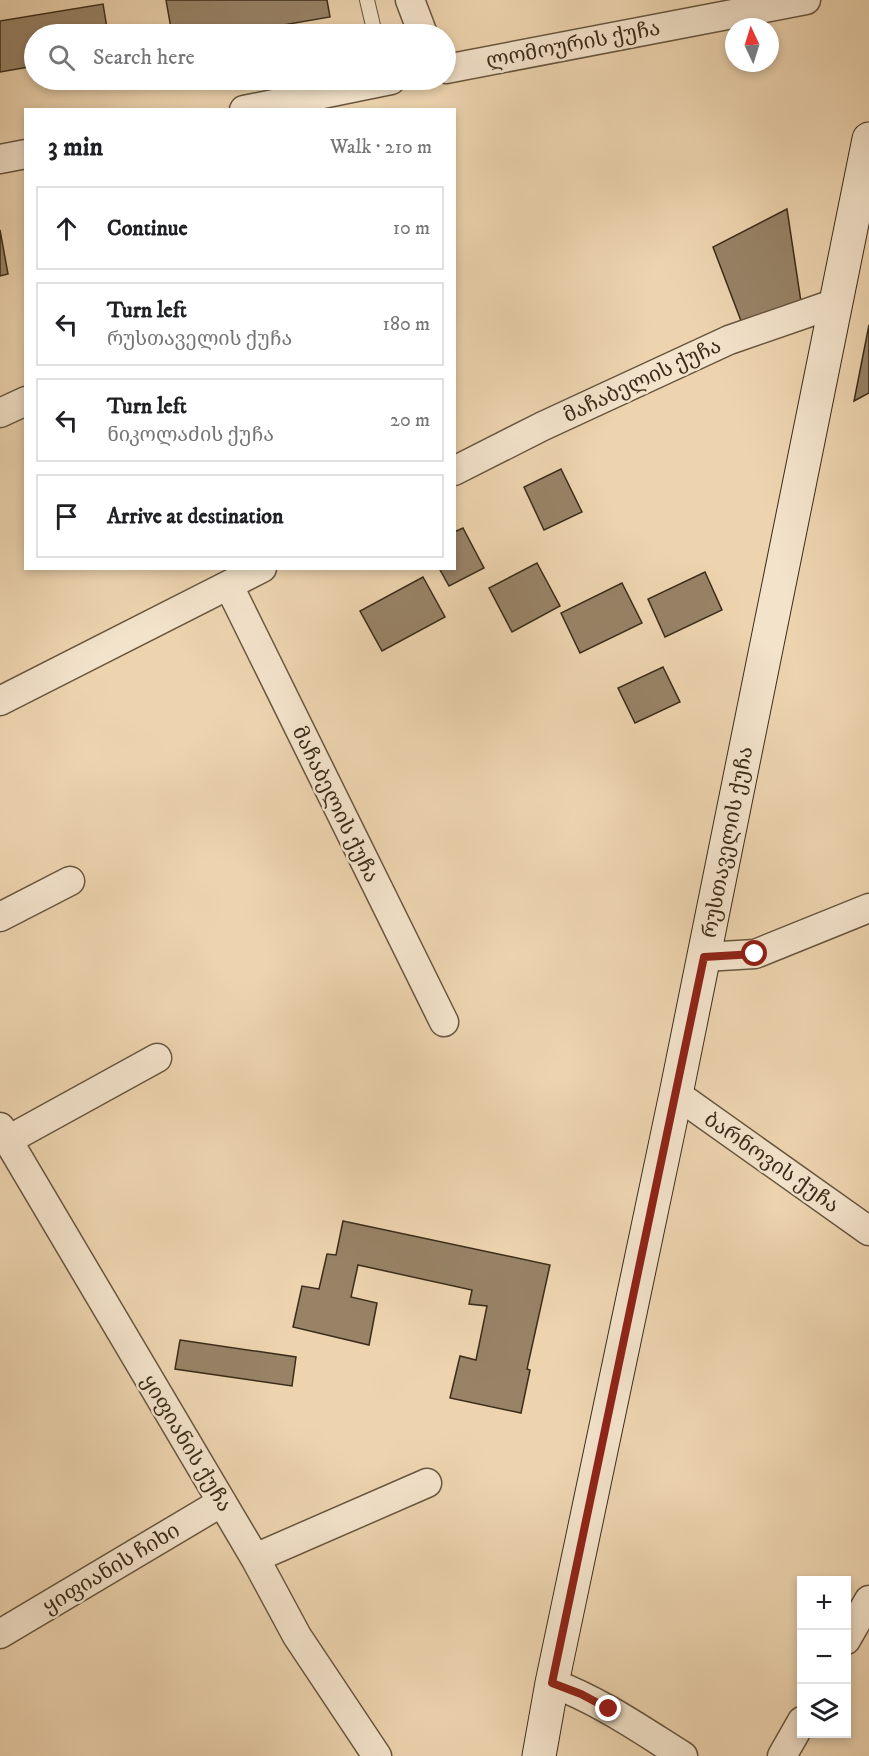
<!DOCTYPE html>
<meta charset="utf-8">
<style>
:root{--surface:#fff;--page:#f2f2f2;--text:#202124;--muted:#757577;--line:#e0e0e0}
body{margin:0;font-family:"IM FELL DW Pica","Noto Serif Georgian",serif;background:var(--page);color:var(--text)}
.controls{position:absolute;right:18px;bottom:18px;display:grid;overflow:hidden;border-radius:0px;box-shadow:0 3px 9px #0003}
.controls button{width:54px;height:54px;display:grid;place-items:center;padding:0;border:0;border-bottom:2px solid var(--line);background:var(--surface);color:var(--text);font:30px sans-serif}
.compass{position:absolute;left:725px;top:18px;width:54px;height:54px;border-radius:50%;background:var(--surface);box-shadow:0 3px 9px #0003;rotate:356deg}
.stop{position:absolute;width:18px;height:18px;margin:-14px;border:4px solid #8f2418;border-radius:50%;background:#fff}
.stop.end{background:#8f2418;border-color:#fff;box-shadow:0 2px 6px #0008}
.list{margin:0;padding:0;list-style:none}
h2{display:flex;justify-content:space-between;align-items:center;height:78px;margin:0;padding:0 24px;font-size:26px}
h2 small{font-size:20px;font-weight:400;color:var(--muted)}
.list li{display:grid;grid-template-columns:39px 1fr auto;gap:18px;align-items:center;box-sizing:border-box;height:84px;margin:0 12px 12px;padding:0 12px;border:2px solid var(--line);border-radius:0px}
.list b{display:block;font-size:22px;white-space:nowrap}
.list p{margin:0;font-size:20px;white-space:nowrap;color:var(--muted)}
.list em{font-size:20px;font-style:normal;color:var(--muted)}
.icon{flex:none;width:33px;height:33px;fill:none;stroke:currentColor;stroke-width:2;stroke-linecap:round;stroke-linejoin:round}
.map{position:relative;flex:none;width:869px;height:1756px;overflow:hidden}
.search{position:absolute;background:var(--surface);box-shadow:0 3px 9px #0003;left:24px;top:24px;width:432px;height:66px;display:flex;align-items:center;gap:15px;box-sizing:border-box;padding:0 21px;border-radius:33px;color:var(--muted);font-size:22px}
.panel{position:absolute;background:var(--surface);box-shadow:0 3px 9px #0003;left:24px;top:108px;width:432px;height:462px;border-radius:0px}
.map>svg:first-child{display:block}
.building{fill:#988367;stroke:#3b2c1a;stroke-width:1.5}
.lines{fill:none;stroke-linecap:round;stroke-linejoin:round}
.service-casing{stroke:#68563f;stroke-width:16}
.minor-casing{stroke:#68563f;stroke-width:31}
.secondary-casing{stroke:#3b2c1a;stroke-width:35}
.service{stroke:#f3e3cb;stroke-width:14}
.minor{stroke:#f3e3cb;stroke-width:28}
.secondary{stroke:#f3e3cb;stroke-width:33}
.route{stroke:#8f2418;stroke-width:8}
.labels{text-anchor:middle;stroke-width:5;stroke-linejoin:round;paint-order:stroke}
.street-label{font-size:21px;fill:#3b2c1a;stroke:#f3e3cb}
</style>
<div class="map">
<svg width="869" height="1756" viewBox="0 0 869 1756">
<rect width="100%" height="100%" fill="#edd4af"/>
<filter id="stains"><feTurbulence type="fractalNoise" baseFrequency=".00333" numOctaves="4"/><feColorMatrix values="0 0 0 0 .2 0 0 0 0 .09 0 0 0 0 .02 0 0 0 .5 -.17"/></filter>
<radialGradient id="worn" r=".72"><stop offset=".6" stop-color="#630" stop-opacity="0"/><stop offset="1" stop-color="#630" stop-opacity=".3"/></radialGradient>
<path class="building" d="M166,0h161l3,17 -100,17h-58z
M103,4l5,30h-74v32l-34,6v-51z
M787,209l14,93 -58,24 -30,-79z
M0,230l8,44 -8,2z
M869,325v68l-15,8z
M561,469l21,43 -38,18 -20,-43z
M463,528l21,40 -35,18 -10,-18h15v-36z
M537,563l23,43 -48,26 -23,-44z
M705,572l17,38 -57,27 -17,-38z
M423,577l22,40 -63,34 -22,-40z
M622,583l20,40 -62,30 -19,-40z
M663,667l17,35 -45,21 -17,-35z
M343,1221l207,44 -23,104 3,1 -9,43 -71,-15 10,-42 16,4 11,-54 -18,-2 3,-14 -114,-25 -7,32 26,6 -8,42 -76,-18 9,-41 17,3 8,-35 9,1z
M180,1340l116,17 -4,29 -117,-17z"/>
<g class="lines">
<g class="service-casing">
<path id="service" d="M367,0l8,34"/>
</g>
<g class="minor-casing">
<path id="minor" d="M410,0l13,34
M446,69l360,-69
M244,110l147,-30
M0,159l26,-5
M0,413l26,-12
M454,471l89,-45 186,-86 107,-37
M229,586l215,436
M0,701l262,-133
M0,917l70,-36
M704,957l51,-3 114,-46
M676,1094l193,137
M0,1127l255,431 42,78 80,120
M8,1140l149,-82
M255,1558l172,-75
M0,1634l222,-132
M846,1640l23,-40
M552,1683c48,18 88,46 131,73
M782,1756l20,-35"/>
</g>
<g class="secondary-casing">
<path id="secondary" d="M539,1756l13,-73 124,-589 193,-955"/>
</g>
<use href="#service" class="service"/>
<use href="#minor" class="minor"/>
<use href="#secondary" class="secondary"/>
</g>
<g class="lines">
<path class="route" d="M609,1709l-28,-15 -29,-11 152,-726 51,-3"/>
</g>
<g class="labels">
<g class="street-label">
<text transform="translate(573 44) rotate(-11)" y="7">ლომოურის ქუჩა</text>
<text transform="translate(642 380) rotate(-25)" y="7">მაჩაბელის ქუჩა</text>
<text transform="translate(336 804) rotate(64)" y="7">მაჩაბელის ქუჩა</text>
<text transform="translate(727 842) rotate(-79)" y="7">რუსთაველის ქუჩა</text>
<text transform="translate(772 1162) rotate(35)" y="7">ბარნოვის ქუჩა</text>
<text transform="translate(187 1443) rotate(59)" y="7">ყიფიანის ქუჩა</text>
<text transform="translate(111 1568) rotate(-31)" y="7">ყიფიანის ჩიხი</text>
</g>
</g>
<rect width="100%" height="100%" filter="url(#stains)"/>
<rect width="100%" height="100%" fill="url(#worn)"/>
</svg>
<div class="controls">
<button>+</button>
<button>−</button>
<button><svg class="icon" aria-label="layers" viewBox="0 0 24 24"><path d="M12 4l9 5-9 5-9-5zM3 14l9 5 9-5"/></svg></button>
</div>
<svg class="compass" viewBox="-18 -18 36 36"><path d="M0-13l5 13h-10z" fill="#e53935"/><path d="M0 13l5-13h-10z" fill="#757577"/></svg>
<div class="stop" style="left:755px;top:954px"></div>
<div class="stop end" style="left:609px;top:1709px"></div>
<div class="search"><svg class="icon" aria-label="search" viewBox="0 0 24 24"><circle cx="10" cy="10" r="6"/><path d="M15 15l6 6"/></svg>Search here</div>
<section class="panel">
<h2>3 min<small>Walk · 210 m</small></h2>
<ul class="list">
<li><svg class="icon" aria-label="ahead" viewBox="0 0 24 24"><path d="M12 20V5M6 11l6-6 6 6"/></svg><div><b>Continue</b></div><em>10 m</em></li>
<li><svg class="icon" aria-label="left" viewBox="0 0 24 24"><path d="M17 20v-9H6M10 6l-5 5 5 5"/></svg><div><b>Turn left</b><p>რუსთაველის ქუჩა</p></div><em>180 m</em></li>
<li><svg class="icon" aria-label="left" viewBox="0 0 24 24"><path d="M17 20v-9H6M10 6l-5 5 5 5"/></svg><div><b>Turn left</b><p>ნიკოლაძის ქუჩა</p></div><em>20 m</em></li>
<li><svg class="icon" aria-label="arrive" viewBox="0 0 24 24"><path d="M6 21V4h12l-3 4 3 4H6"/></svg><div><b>Arrive at destination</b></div></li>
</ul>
</section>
</div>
